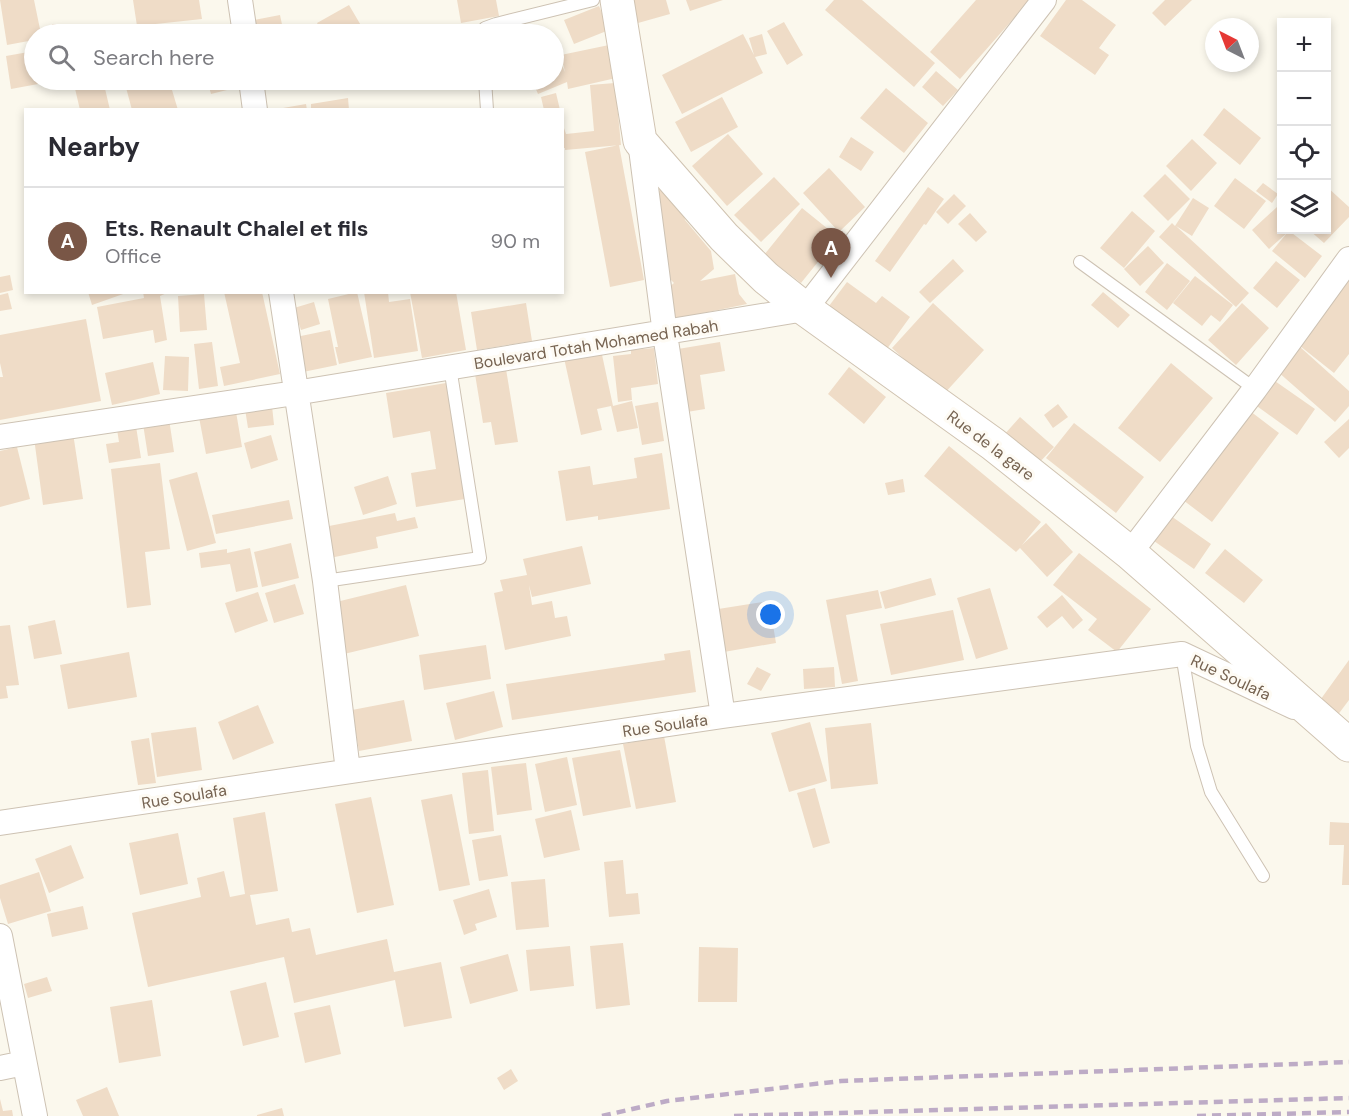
<!DOCTYPE html>
<meta charset="utf-8">
<style>
:root{--surface:#fff;--page:#f7f7f7;--text:#2b2b33;--muted:#7c7c81;--line:#e1e1e2;--accent:#795646}
body{margin:0;font-family:"DM Sans",sans-serif;background:var(--page);color:var(--text)}
.controls{position:absolute;right:18px;top:18px;display:grid;overflow:hidden;border-radius:0px;box-shadow:0 3px 9px #0003}
.controls button{width:54px;height:54px;display:grid;place-items:center;padding:0;border:0;border-bottom:2px solid var(--line);background:var(--surface);color:var(--text);font:30px sans-serif}
.compass{position:absolute;left:1205px;top:18px;width:54px;height:54px;border-radius:50%;background:var(--surface);box-shadow:0 3px 9px #0003;rotate:318deg}
.you{position:absolute;left:771px;top:615px;width:21px;height:21px;margin:-15px;border:4px solid #fff;border-radius:50%;background:#1a73e8;box-shadow:0 0 0 9px #1a73e833}
.badge{display:grid;place-items:center;width:39px;height:39px;border-radius:50%;background:var(--accent);color:#fff;font-size:20px;font-weight:700}
.pin{position:absolute;translate:-50% -50px;filter:drop-shadow(0 2px 3px #0008)}
.pin::after{content:'';position:absolute;top:32px;width:21px;height:18px;background:inherit;clip-path:polygon(0 0,100% 0,50% 100%)}
.list{margin:0;padding:0;list-style:none}
h2{display:flex;justify-content:space-between;align-items:center;height:78px;margin:0;padding:0 24px;font-size:26px}
h2 small{font-size:20px;font-weight:400;color:var(--muted)}
.list li{display:grid;grid-template-columns:39px 1fr auto;gap:18px;align-items:center;box-sizing:border-box;height:108px;padding:0 24px;border-top:2px solid var(--line)}
.list b{display:block;font-size:22px;white-space:nowrap}
.list p{margin:0;font-size:20px;white-space:nowrap;color:var(--muted)}
.list em{font-size:20px;font-style:normal;color:var(--muted)}
.icon{flex:none;width:33px;height:33px;fill:none;stroke:currentColor;stroke-width:2;stroke-linecap:round;stroke-linejoin:round}
.map{position:relative;flex:none;width:1349px;height:1116px;overflow:hidden}
.search{position:absolute;background:var(--surface);box-shadow:0 3px 9px #0003;left:24px;top:24px;width:540px;height:66px;display:flex;align-items:center;gap:15px;box-sizing:border-box;padding:0 21px;border-radius:33px;color:var(--muted);font-size:22px}
.panel{position:absolute;background:var(--surface);box-shadow:0 3px 9px #0003;left:24px;top:108px;width:540px;height:186px;border-radius:0px}
.map>svg:first-child{display:block}
.building{fill:#efdcc7}
.lines{fill:none;stroke-linecap:round;stroke-linejoin:round}
.lane-casing{stroke:#cdc2b3;stroke-width:14}
.street-casing{stroke:#cdc2b3;stroke-width:26}
.secondary-casing{stroke:#d0c3b1;stroke-width:35}
.lane{stroke:#fff;stroke-width:12}
.street{stroke:#fff;stroke-width:24}
.secondary{stroke:#fff;stroke-width:33}
.rail{stroke:#bdabc6;stroke-width:4.5;stroke-dasharray:9 6;stroke-linecap:butt}
.labels{text-anchor:middle;stroke-width:6;stroke-linejoin:round;paint-order:stroke}
.street-label{font-size:16px;fill:#766351;stroke:#fefbf4}
</style>
<div class="map">
<svg width="1349" height="1116" viewBox="0 0 1349 1116">
<rect width="100%" height="100%" fill="#fbf8ed"/>
<path class="building" d="M0,0h34l7,34h-7v6l-27,5z
M133,0h66l3,19 -65,7z
M457,0h39l3,16 -38,7z
M632,0h34l4,14 -32,9z
M686,0h37l-33,11z
M834,0h28l73,63 -21,24 -89,-77z
M976,0h54l-70,79 -30,-27z
M1066,0h16l34,25 -17,23 10,7 -14,20 -55,-39z
M1165,0h27l-27,26 -13,-13z
M349,5l17,29h-43l-6,-11z
M599,6l10,24 -35,14 -10,-24z
M280,15l4,19h-27l-3,-14z
M784,22l19,33 -16,10 -20,-34z
M52,24h12v10h-12z
M743,34l11,21 -5,-17 13,-4 5,20 -12,3 8,16 -81,41 -20,-39z
M609,45l7,33 -48,11 -1,-7 -29,12 -6,-14h22v-33l11,25 -4,-17z
M34,51v29h15v2l-38,7 -5,-33z
M936,71l22,19 -15,16 -21,-19z
M73,80h30l7,30h-30z
M124,80h45l9,30h-46z
M207,80h21l3,9 -20,5z
M362,80h37v8h-38z
M615,83l6,62 -56,5v-2h-3v-26l4,12 28,-3 -4,-46z
M886,88l42,35 -24,30 -44,-35z
M556,93l4,17h-16l-3,-13z
M722,97l16,30 -47,25 -16,-30z
M348,98l1,12h-38v-6z
M306,104l1,6h-24v-2z
M1224,108l37,30 -21,27 -37,-30z
M728,134l35,40 -36,32 -35,-40z
M851,137l23,15 -13,19 -22,-14z
M1192,139l25,24 -26,28 -25,-25z
M619,145l25,135 -34,7 -25,-135z
M829,168l36,39 -26,25 -36,-39z
M1165,174l25,25 -22,22 -25,-25z
M774,177l26,27 -39,38 -27,-27z
M1235,178l31,23 -22,28 -30,-23z
M1263,183l15,11 -6,9 -16,-12z
M1326,186l23,21v10l-25,26 -15,-13h17z
M928,187l16,12 -18,26 -2,-1 -34,48 -15,-11z
M667,189l15,17 3,14 26,31 3,18 -14,12 35,-7 4,20 8,10 -72,15 -7,-31 6,-5 -4,-4 -18,-87z
M954,194l12,12 -18,18 -12,-12z
M1193,198l16,10 -17,28 -16,-10 73,67 -13,14 -77,-70 13,-14 3,3z
M1277,207l4,5v18h7l34,26 -17,22 -33,-27 15,-18 -18,16 -17,-19z
M802,208l36,29 -37,46 -37,-28z
M1132,211l23,20 -31,37 -24,-20z
M970,213l17,19 -11,10 -18,-18z
M1148,246l16,17 -24,23 -16,-17z
M953,259l11,12 -34,32 -11,-11z
M1276,261l24,19 -23,28 -24,-20z
M1167,263l23,18 -23,29 -22,-18z
M1349,274v80l-15,19 -39,-31z
M10,275l3,15 -13,3v-16z
M1195,276l38,29 -13,17 -9,-7 -9,11 -29,-23z
M847,282l29,21 6,-7 28,21 -26,36 -58,-43z
M88,292h38v1l-34,12z
M143,292h26l-9,4 7,44 -12,3 -2,-13 -50,9 -6,-32 47,-9z
M224,292h38l18,82 -56,12 -4,-19 20,-4z
M357,292l15,65 -33,7 -4,-17h3l-10,-48z
M364,292h24l1,10 21,-3 8,52 -44,7z
M410,292h46l10,58 -44,8z
M1103,292l27,23 -12,13 -27,-23z
M8,293l4,16 -12,2v-16z
M204,294l3,36 -27,2 -2,-36z
M314,302l6,22 -19,6 -7,-22z
M526,303l6,38 -55,9 -6,-38z
M933,303l51,47 -41,45 -51,-47z
M1242,303l27,25 -33,37 -28,-25z
M86,319l15,82 -101,19v-43h3l-3,-14v-28z
M330,330l7,35 -34,7 -7,-35z
M212,342l6,44 -19,3 -5,-45z
M720,342l5,29 -25,4 5,34 -18,3 -9,-63z
M1299,346l50,45v15l-14,16 -58,-51z
M654,348l4,36 -27,4 1,12 -14,2 -5,-46 18,-2v-4z
M601,350l12,56 19,-5 6,27 -21,4 -6,-26 -14,3 5,21 -21,5 -17,-77z
M165,356l24,1 -1,34 -25,-1z
M153,362l7,32 -48,11 -7,-32z
M1171,363l42,35 -53,64 -42,-34z
M849,367l37,30 -22,27 -36,-30z
M506,369l12,73 -23,3 -4,-23 -8,1 -8,-49z
M1272,379l43,30 -18,26 -43,-31z
M452,382l19,116 -55,9 -5,-34 25,-4 -6,-38 -37,7 -7,-45z
M658,402l6,39 -22,4 -7,-39z
M1058,404l10,13 -15,11 -9,-13z
M235,406l7,41 -36,7 -8,-42z
M272,406l2,19 -26,3 -3,-19z
M1250,411l29,22 -67,89 -29,-22z
M1020,417l34,30 -17,18 -34,-29z
M169,419l5,33 -26,4 -5,-32z
M1349,419v29l-10,10 -15,-16z
M135,420l6,38 -32,5 -3,-19 13,-2 -3,-19z
M1074,423l70,54 -28,36 -70,-55z
M73,433l10,66 -40,6 -9,-67z
M271,435l7,25 -27,9 -7,-26z
M949,446l92,76 -19,23 24,-22 27,29 -26,25 -27,-29 -4,4 -92,-76z
M17,447l13,52 -30,8v-56z
M662,453l8,56 -72,11v-4l-32,5 -8,-50 32,-5 3,19 44,-7 -3,-20z
M160,463l10,86 -25,3 6,53 -24,3 -16,-139z
M197,472l19,71 -29,8 -18,-71z
M388,476l9,28 -34,11 -9,-28z
M903,479l2,13 -17,3 -3,-12z
M289,500l4,19 -77,15 -4,-19z
M395,513l2,8 18,-4 3,11 -42,9 2,11 -48,10 -6,-31z
M1171,516l40,28 -17,25 -40,-28z
M291,543l8,35 -37,9 -8,-35z
M582,546l9,38 -59,13 -3,-12 3,20 20,-4 3,17 12,-2 4,20 -66,14 -11,-57 9,-2 -3,-11 27,-5 -4,-16z
M250,548l8,39 -22,5 -6,-28 -29,4 -2,-15 28,-4v4z
M1225,549l38,31 -19,23 -39,-30z
M1079,553l72,56 -34,43 -29,-22 9,-11 -44,-34z
M931,578l5,17 -51,14 -5,-17z
M295,584l9,30 -30,9 -9,-30z
M406,585l13,51 -75,18 -12,-51z
M990,588l18,61 -32,10 -19,-61z
M878,590l4,18 -36,7 12,66 -16,3 -16,-84z
M258,592l10,29 -33,12 -10,-30z
M1062,595l21,25 -10,9 -11,-13 -15,12 -10,-11z
M769,601l7,42 -58,10 -6,-43z
M953,610l11,50 -73,15 -11,-51z
M55,620l7,34 -28,5 -6,-33z
M10,625l9,60 -13,1 2,12 -8,1v-73z
M486,645l5,34 -67,11 -5,-35z
M690,650l6,42 -184,28 -6,-36 159,-24 -1,-6z
M129,652l8,45 -69,12 -8,-44z
M1349,660v40l-12,16 -19,-13z
M757,667l14,7 -10,17 -14,-7z
M834,667l1,20 -31,2 -1,-20z
M494,691l9,36 -48,13 -9,-37z
M404,700l8,41 -53,10 -7,-41z
M258,705l16,38 -41,17 -15,-38z
M810,722l17,59 -38,11 -18,-59z
M871,723l7,61 -47,5 -6,-61z
M196,727l6,43 -45,7 -6,-44z
M664,736l12,66 -40,7 -13,-65z
M149,738l7,45 -18,2 -7,-44z
M620,750l11,57 -48,9 -11,-58z
M567,757l10,48 -32,7 -10,-48z
M526,763l6,47 -35,5 -6,-48z
M488,770l6,61 -25,3 -7,-61z
M815,788l15,55 -17,5 -16,-55z
M452,794l18,91 -31,6 -18,-91z
M371,797l23,108 -37,8 -22,-109z
M571,810l9,40 -36,8 -9,-39z
M265,812l13,79 -28,4 6,30 33,-7 3,14 18,-4 6,27 71,-16 7,33 47,-10 11,56 -48,9 -9,-47 -101,23 -10,-46 -136,30 -16,-74 69,-16 -4,-19 27,-7 6,26 15,-3 -12,-76z
M1330,822l19,1v62h-7l2,-40h-15z
M178,833l10,51 -48,11 -11,-52z
M501,835l7,41 -29,5 -7,-41z
M71,845l13,33 -35,15 -14,-34z
M623,860l3,34 12,-1 2,21 -31,3 -5,-55z
M39,872l12,39 -43,13 -8,-26v-13z
M545,879l4,48 -33,3 -5,-48z
M489,889l8,28 -22,7 2,6 -13,5 -11,-35z
M83,906l5,23 -36,8 -5,-23z
M623,943l7,62 -34,4 -6,-63z
M570,946l4,40 -44,5 -4,-41z
M699,947l39,1 -1,54h-39z
M508,954l10,37 -48,13 -10,-37z
M47,977l5,14 -24,7 -4,-14z
M266,982l13,55 -36,9 -13,-55z
M152,1000l9,56 -42,7 -9,-56z
M330,1005l11,49 -36,9 -11,-50z
M511,1069l7,12 -14,9 -7,-12z
M107,1087l12,29h-36l-7,-16z
M0,1099l3,12 9,-1 1,6h-13z
M282,1108l2,8h-27v-1z"/>
<g class="lines">
<g class="lane-casing">
<path id="lane" d="M481,34l4,-6 11,-4 97,-24
M485,80l2,30
M1080,262l175,127
M325,581l155,-23 -30,-191
M1182,654l15,92 14,46 52,84"/>
</g>
<g class="street-casing">
<path id="street" d="M240,0l5,34
M251,80l4,30
M640,141l25,193 58,382
M281,292l44,289 23,190
M0,437l295,-44 510,-84 239,-309
M1130,553l125,-164 94,-130
M0,823l723,-107 459,-62 112,53
M0,936l35,180
M0,1068l24,-5"/>
</g>
<g class="secondary-casing">
<path id="secondary" d="M617,0l23,141 84,96 42,41 39,31 188,135 137,109 219,192"/>
</g>
<use href="#lane" class="lane"/>
<use href="#street" class="street"/>
<use href="#secondary" class="secondary"/>
<path class="rail" d="M602,1116l65,-15 174,-20 508,-19
M734,1116l615,-18
M1197,1116l152,-4"/>
</g>
<g class="labels">
<g class="street-label">
<text transform="translate(596 344) rotate(-9)" y="6">Boulevard Totah Mohamed Rabah</text>
<text transform="translate(991 445) rotate(37)" y="6">Rue de la gare</text>
<text transform="translate(1231 677) rotate(25)" y="6">Rue Soulafa</text>
<text transform="translate(665 725) rotate(-8)" y="6">Rue Soulafa</text>
<text transform="translate(184 796) rotate(-9)" y="6">Rue Soulafa</text>
</g>
</g>
</svg>
<div class="controls">
<button>+</button>
<button>−</button>
<button><svg class="icon" aria-label="locate" viewBox="0 0 24 24"><circle cx="12" cy="12" r="6"/><path d="M12 2v4M12 18v4M2 12h4M18 12h4"/></svg></button>
<button><svg class="icon" aria-label="layers" viewBox="0 0 24 24"><path d="M12 4l9 5-9 5-9-5zM3 14l9 5 9-5"/></svg></button>
</div>
<svg class="compass" viewBox="-18 -18 36 36"><path d="M0-13l5 13h-10z" fill="#e53935"/><path d="M0 13l5-13h-10z" fill="#7c7c81"/></svg>
<div class="you"></div>
<div class="pin badge" style="left:831px;top:278px">A</div>
<div class="search"><svg class="icon" aria-label="search" viewBox="0 0 24 24"><circle cx="10" cy="10" r="6"/><path d="M15 15l6 6"/></svg>Search here</div>
<section class="panel">
<h2>Nearby<small></small></h2>
<ul class="list">
<li><span class="badge">A</span><div><b>Ets. Renault Chalel et fils</b><p>Office</p></div><em>90 m</em></li>
</ul>
</section>
</div>
